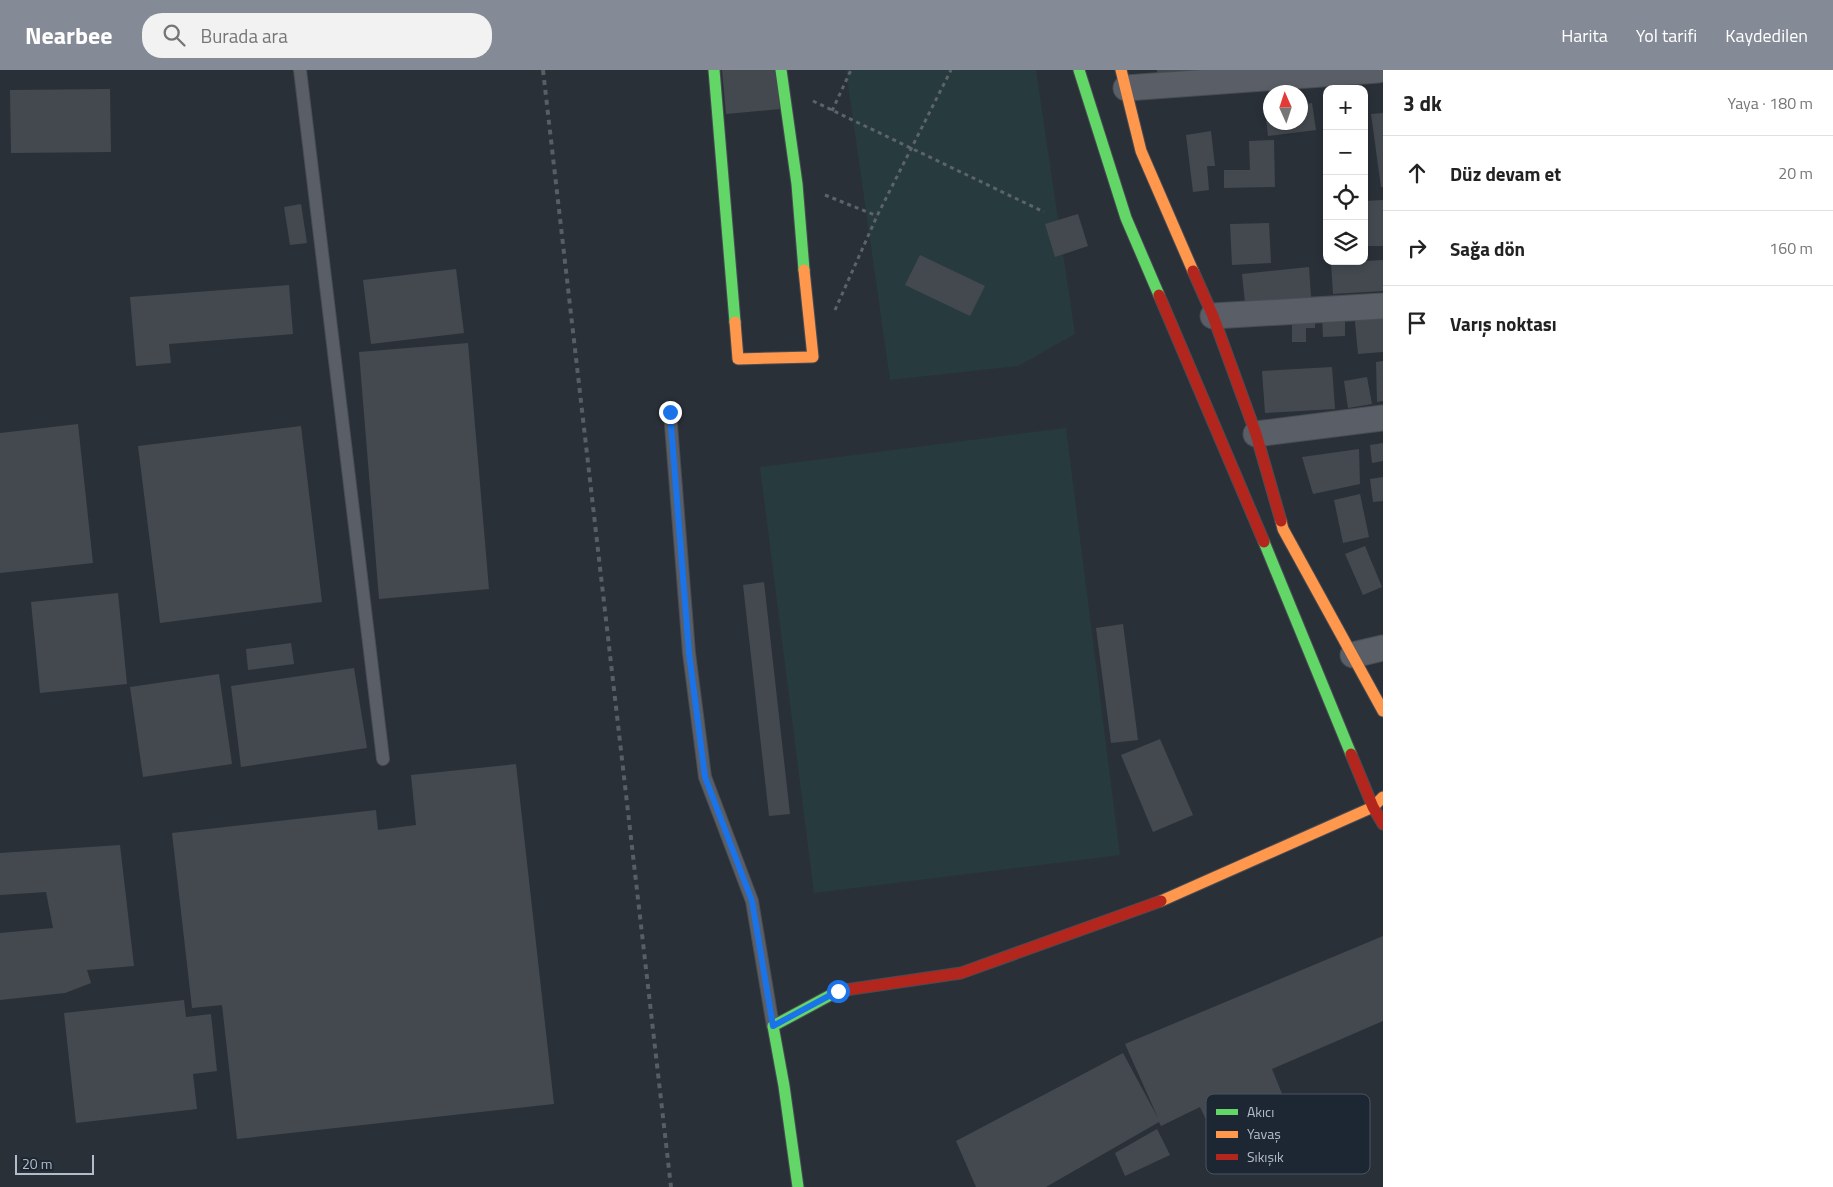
<!DOCTYPE html>
<html lang="tr">
<meta charset="utf-8">
<style>
:root{--surface:#fff;--page:#f2f2f2;--text:#222;--muted:#767676;--line:#e0e0e0;--accent:#848b96}
body{margin:0;font-family:"Titillium Web",sans-serif;background:var(--page);color:var(--text)}
.controls{position:absolute;right:15px;top:15px;display:grid;overflow:hidden;border-radius:10px;box-shadow:0 2px 8px #0003}
.controls button{width:45px;height:45px;display:grid;place-items:center;padding:0;border:0;border-bottom:1px solid var(--line);background:var(--surface);color:var(--text);font:25px sans-serif}
.compass{position:absolute;left:1263px;top:15px;width:45px;height:45px;border-radius:50%;background:var(--surface);box-shadow:0 2px 8px #0003;rotate:357deg}
.scale{position:absolute;left:15px;bottom:12px;width:79px;box-sizing:border-box;padding-left:5px;border:2px solid #b4bcc9;border-top:0;font-size:14px;line-height:18px;white-space:nowrap;color:#b4bcc9;-webkit-text-stroke:4px #1d2633;paint-order:stroke}
.stop{position:absolute;width:15px;height:15px;margin:-11px;border:4px solid #1a73e8;border-radius:50%;background:#fff}
.stop.end{background:#1a73e8;border-color:#fff;box-shadow:0 1px 5px #0008}
.list{margin:0;padding:0;list-style:none}
h2{display:flex;justify-content:space-between;align-items:center;height:65px;margin:0;padding:0 20px;font-size:21px}
h2 small{font-size:16px;font-weight:400;color:var(--muted)}
.list li{display:grid;grid-template-columns:32px 1fr auto;gap:15px;align-items:center;box-sizing:border-box;height:75px;padding:0 20px;border-top:1px solid var(--line)}
.list b{display:block;font-size:19px;white-space:nowrap}
.list em{font-size:16px;font-style:normal;color:var(--muted)}
.icon{flex:none;width:28px;height:28px;fill:none;stroke:currentColor;stroke-width:2;stroke-linecap:round;stroke-linejoin:round}
.map{position:relative;flex:none;width:1383px;height:1117px;overflow:hidden}
header{display:flex;align-items:center;gap:30px;box-sizing:border-box;height:70px;padding:0 25px;background:var(--accent);color:#fff}
header strong{font-size:24px}
nav{display:flex;gap:28px;margin-inline-start:auto;font-size:18px}
.search{width:350px;height:45px;background:var(--page);display:flex;align-items:center;gap:12px;box-sizing:border-box;padding:0 18px;border-radius:20px;color:var(--muted);font-size:19px}
main{display:flex}
aside{flex:1;background:var(--surface)}
.map>svg:first-child{display:block}
.green{fill:#273a3e}
.building{fill:#444950}
.lines{fill:none;stroke-linecap:round;stroke-linejoin:round}
.lane-casing{stroke:#484c53;stroke-width:14}
.street-casing{stroke:#484c53;stroke-width:27}
.fast-casing{stroke:#484c53;stroke-width:13}
.slow-casing{stroke:#484c53;stroke-width:13}
.jam-casing{stroke:#484c53;stroke-width:13}
.path{stroke:#5d636a;stroke-width:3;stroke-dasharray:4 4;stroke-linecap:butt}
.lane{stroke:#5a5e66;stroke-width:12}
.street{stroke:#5a5e66;stroke-width:25}
.fast{stroke:#63d668;stroke-width:11}
.slow{stroke:#ff974d;stroke-width:11}
.jam{stroke:#b3261e;stroke-width:11}
.rail{stroke:#595d64;stroke-width:4;stroke-dasharray:5 5;stroke-linecap:butt}
.route{stroke:#1a73e8;stroke-width:6}
.key{fill:#1d2633;stroke:#4a5360;stroke-width:1}
.key-label{font-size:14px;fill:#b4bcc9}
</style>
<header>
<strong>Nearbee</strong>
<div class="search"><svg class="icon" aria-label="search" viewBox="0 0 24 24"><circle cx="10" cy="10" r="6"/><path d="M15 15l6 6"/></svg>Burada ara</div>
<nav><a>Harita</a><a>Yol tarifi</a><a>Kaydedilen</a></nav>
</header>
<main>
<div class="map">
<svg width="1383" height="1117" viewBox="0 0 1383 1117">
<rect width="100%" height="100%" fill="#2a3038"/>
<path class="green" d="M846,0h190l39,264 -57,32 -128,14z
M1066,358l54,427 -306,38 -54,-426z"/>
<path class="building" d="M722,0h54l4,39 -54,5z
M1157,0h57l-57,6z
M110,19l1,63 -100,1 -1,-63z
M1312,33l4,27 -48,6 -3,-27h5v13h30v-17z
M1383,43v74h-2l-10,-73z
M1211,61l4,35h-8l2,24 -16,2 -7,-57z
M1274,70l1,47 -51,1v-18h26l-1,-29z
M1383,130v46h-19v-45z
M301,134l6,39 -17,2 -6,-38z
M1078,144l10,32 -33,11 -10,-33z
M1269,153l2,40 -39,2 -2,-41z
M920,185l65,31 -15,30 -65,-31z
M1383,190v31l-50,3 -2,-31z
M1309,197l2,30 -66,6 -3,-29z
M456,199l8,64 -93,11 -8,-64z
M289,215l4,49 -124,10 2,19 -35,3 -6,-69z
M1383,240v42l-25,2 -4,-42z
M1292,245h23v13h-9v14h-14z
M1322,245h23v21l-22,1z
M468,273l21,246 -110,10 -20,-247z
M1383,291v40l-6,1 -1,-40z
M1332,297l3,42 -70,4 -3,-42z
M1367,307l5,27 -24,4 -4,-27z
M78,354l15,139 -93,10v-140z
M301,356l21,176 -162,21 -22,-177z
M1383,373v18l-11,2 -2,-18z
M1359,379l1,35 -47,10 -11,-37z
M1383,407v24l-10,1 -3,-23z
M1360,424l9,43 -26,6 -9,-43z
M1365,476l17,41 -19,8 -18,-41z
M764,512l26,232 -21,2 -26,-231z
M118,523l9,91 -87,9 -9,-91z
M1123,554l15,116 -27,3 -15,-115z
M291,573l3,21 -46,6 -2,-21z
M354,598l13,80 -126,19 -10,-81z
M219,604l13,90 -89,13 -13,-90z
M1160,669l33,76 -40,17 -32,-77z
M516,694l38,340 -317,35 -15,-134 -30,3 -20,-175 204,-23 2,20 38,-5 -5,-50z
M120,775l14,121 -47,4 4,13 -26,10 -65,7v-67l53,-5 -7,-36 -46,3v-42z
M1383,866v85l-111,48 17,42 -71,34 -18,-38 -39,19 -2,-4 -113,65h-70l-20,-46 167,-88 35,65 -33,-74z
M184,930l2,17 25,-3 6,57 -24,3 4,35 -121,14 -12,-110z
M1157,1059l13,26 -45,21 -10,-23z"/>
<g class="lines">
<g class="lane-casing">
<path id="lane" d="M300,0l83,689
M670,342l19,241 16,124 47,124 21,125"/>
</g>
<g class="street-casing">
<path id="street" d="M1126,18l252,-18
M1213,246l170,-10
M1256,364l127,-16
M1353,585l30,-7"/>
</g>
<g class="fast-casing">
<path id="fast" d="M714,0l21,252
M781,0l16,114 7,86
M1079,0l47,148 33,77
M1264,472l87,212
M798,1117l-14,-101 -11,-60 65,-35 7,-1"/>
</g>
<g class="slow-casing">
<path id="slow" d="M1121,0l20,81 52,120
M735,252l3,37 75,-2 -9,-87
M1281,451l2,8 100,182
M1161,831l212,-94 10,-10"/>
</g>
<g class="jam-casing">
<path id="jam" d="M1193,201l20,45 43,118 25,87
M1159,225l105,247
M1351,684l22,53 10,17
M845,920l116,-17 200,-72"/>
</g>
<path class="path" d="M813,31l231,111
M832,41l19,-41
M825,125l52,21
M835,240l42,-94 74,-146"/>
<use href="#lane" class="lane"/>
<use href="#street" class="street"/>
<use href="#fast" class="fast"/>
<use href="#slow" class="slow"/>
<use href="#jam" class="jam"/>
<path class="rail" d="M543,0l128,1117"/>
</g>
<g class="lines">
<path class="route" d="M670,342l19,241 16,124 47,124 21,125 65,-35"/>
</g>
<rect x="1206" y="1024" width="164" height="80" rx="8" class="key"/>
<rect x="1216" y="1039" width="22" height="6" fill="#63d668"/>
<rect x="1216" y="1061" width="22" height="7" fill="#ff974d"/>
<rect x="1216" y="1084" width="22" height="6" fill="#b3261e"/>
<g class="key-label">
<text x="1247" y="1047">Akıcı</text>
<text x="1247" y="1069">Yavaş</text>
<text x="1247" y="1092">Sıkışık</text>
</g>
</svg>
<div class="controls">
<button>+</button>
<button>−</button>
<button><svg class="icon" aria-label="locate" viewBox="0 0 24 24"><circle cx="12" cy="12" r="6"/><path d="M12 2v4M12 18v4M2 12h4M18 12h4"/></svg></button>
<button><svg class="icon" aria-label="layers" viewBox="0 0 24 24"><path d="M12 4l9 5-9 5-9-5zM3 14l9 5 9-5"/></svg></button>
</div>
<svg class="compass" viewBox="-18 -18 36 36"><path d="M0-13l5 13h-10z" fill="#e53935"/><path d="M0 13l5-13h-10z" fill="#767676"/></svg>
<div class="scale">20 m</div>
<div class="stop" style="left:838px;top:921px"></div>
<div class="stop end" style="left:670px;top:342px"></div>
</div>
<aside>
<h2>3 dk<small>Yaya · 180 m</small></h2>
<ul class="list">
<li><svg class="icon" aria-label="ahead" viewBox="0 0 24 24"><path d="M12 20V5M6 11l6-6 6 6"/></svg><div><b>Düz devam et</b></div><em>20 m</em></li>
<li><svg class="icon" aria-label="right" viewBox="0 0 24 24"><path d="M7 20v-9h11M14 6l5 5-5 5"/></svg><div><b>Sağa dön</b></div><em>160 m</em></li>
<li><svg class="icon" aria-label="arrive" viewBox="0 0 24 24"><path d="M6 21V4h12l-3 4 3 4H6"/></svg><div><b>Varış noktası</b></div></li>
</ul>
</aside>
</main>
